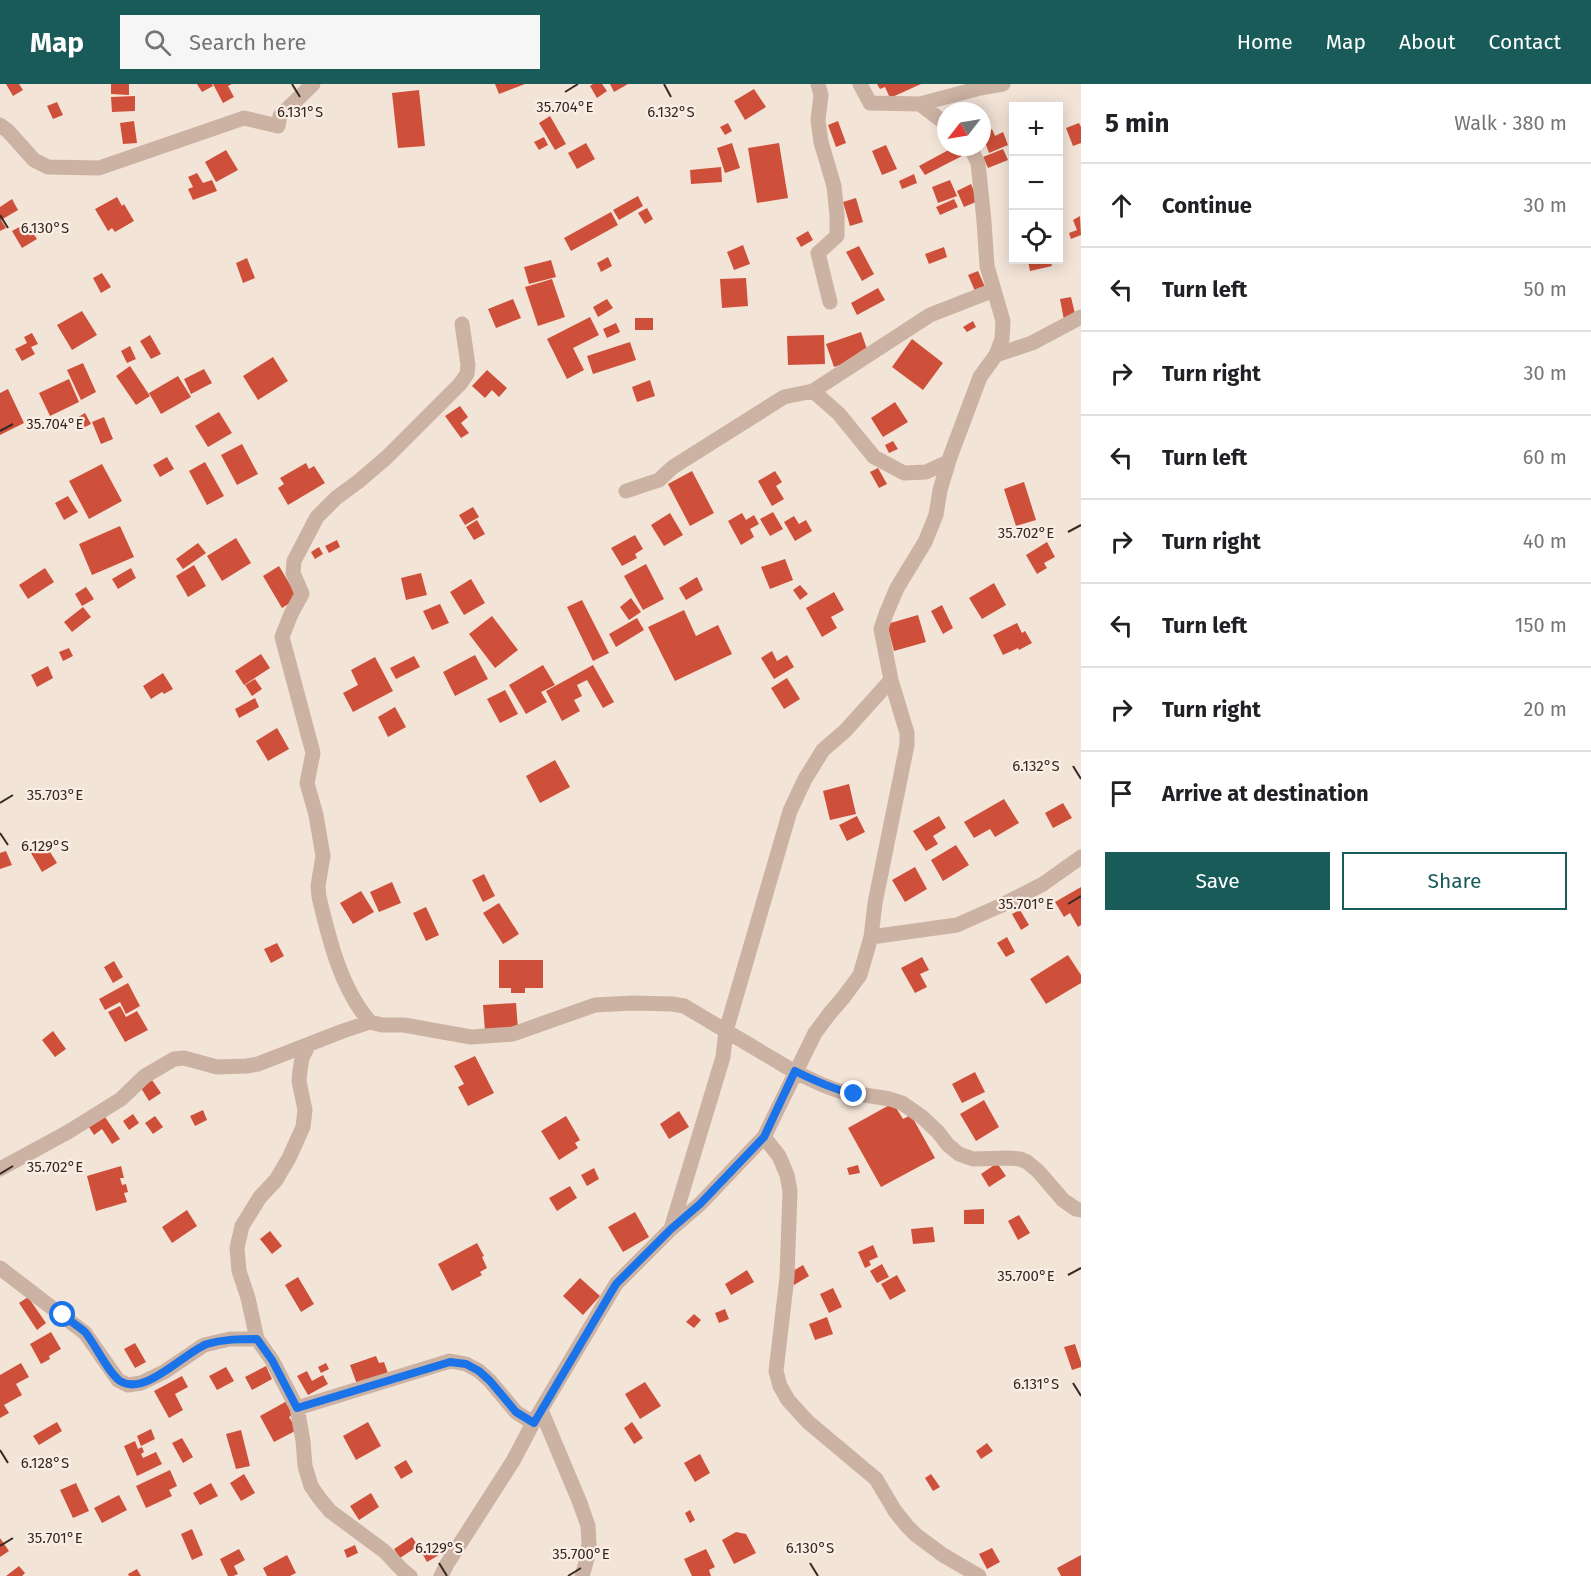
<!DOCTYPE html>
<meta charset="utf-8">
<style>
:root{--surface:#fff;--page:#f6f6f6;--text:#202124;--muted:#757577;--line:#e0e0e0;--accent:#185b59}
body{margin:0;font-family:"Fira Sans",sans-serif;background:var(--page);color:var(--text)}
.controls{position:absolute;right:18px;top:18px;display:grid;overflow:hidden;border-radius:0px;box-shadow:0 3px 15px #0003}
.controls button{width:54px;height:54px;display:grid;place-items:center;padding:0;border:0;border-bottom:2px solid var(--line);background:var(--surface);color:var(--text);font:30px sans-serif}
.compass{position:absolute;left:937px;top:18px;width:54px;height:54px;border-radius:50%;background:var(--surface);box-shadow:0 3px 15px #0003;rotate:239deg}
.stop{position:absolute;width:18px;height:18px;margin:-14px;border:4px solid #1a73e8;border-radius:50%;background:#fff}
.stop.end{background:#1a73e8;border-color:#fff;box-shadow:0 2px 6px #0008}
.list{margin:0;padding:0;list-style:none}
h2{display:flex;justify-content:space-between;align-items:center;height:78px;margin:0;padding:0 24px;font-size:26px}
h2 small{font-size:20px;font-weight:400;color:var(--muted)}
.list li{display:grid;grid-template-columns:39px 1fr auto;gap:18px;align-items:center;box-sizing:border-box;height:84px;padding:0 24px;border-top:2px solid var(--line)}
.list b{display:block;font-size:22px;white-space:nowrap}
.list em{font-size:20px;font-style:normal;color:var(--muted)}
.actions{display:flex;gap:12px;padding:18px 24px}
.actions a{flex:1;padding:14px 0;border:2px solid var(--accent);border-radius:0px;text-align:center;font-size:21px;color:var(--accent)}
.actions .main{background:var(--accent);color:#fff}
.icon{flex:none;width:33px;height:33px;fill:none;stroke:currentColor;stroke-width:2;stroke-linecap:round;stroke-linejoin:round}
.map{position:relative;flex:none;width:1081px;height:1492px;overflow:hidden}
header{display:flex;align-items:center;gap:36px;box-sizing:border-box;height:84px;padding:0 30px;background:var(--accent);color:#fff}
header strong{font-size:28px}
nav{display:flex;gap:33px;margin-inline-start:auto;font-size:21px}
.search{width:420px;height:54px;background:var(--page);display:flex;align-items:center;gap:15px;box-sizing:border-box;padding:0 21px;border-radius:0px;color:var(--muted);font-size:22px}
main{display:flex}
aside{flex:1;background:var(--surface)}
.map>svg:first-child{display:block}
.building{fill:#cf503a}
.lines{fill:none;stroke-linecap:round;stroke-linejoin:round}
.minor{stroke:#ccb2a3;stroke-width:15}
.route{stroke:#1a73e8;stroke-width:8}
.ticks{fill:none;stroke:#362926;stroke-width:2}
.ticks-label{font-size:15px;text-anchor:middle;fill:#362926;stroke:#faeee4;stroke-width:4.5;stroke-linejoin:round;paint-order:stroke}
</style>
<header>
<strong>Map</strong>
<div class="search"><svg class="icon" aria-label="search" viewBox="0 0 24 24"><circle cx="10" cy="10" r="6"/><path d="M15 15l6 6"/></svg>Search here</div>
<nav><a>Home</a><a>Map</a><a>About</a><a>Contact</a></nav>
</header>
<main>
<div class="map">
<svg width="1081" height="1492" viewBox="0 0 1081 1492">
<rect width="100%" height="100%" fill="#f3e4d8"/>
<path class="building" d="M6,0h13l4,6 -10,6z
M111,0h18v11l-18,-1z
M197,0h15l1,2 -11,6z
M213,0h19l-4,2 6,11 -11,6z
M495,0h30l-26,10z
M593,0h9l5,7 -10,7 -7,-12z
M610,0h18l-14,8z
M877,0h44l-31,14 -5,-11 -5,2z
M754,5l12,18 -21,13 -11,-19z
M419,6l6,56 -27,2 -6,-55z
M135,12v15l-23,1 -1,-15z
M57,18l6,13 -10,4 -6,-13z
M550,32l16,28 -11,6 -16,-27z
M134,37l3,22 -14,1 -3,-21z
M838,37l8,22 -10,4 -8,-22z
M728,39l4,8 -7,4 -5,-8z
M1079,39l2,4v16l-8,3 -7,-18z
M992,45l3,7 8,-4 5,13 -19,8 -7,-19z
M544,53l4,8 -9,5 -5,-8z
M586,59l9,16 -18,10 -9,-16z
M732,59l8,25 -15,5 -8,-25z
M779,59l9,55 -31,5 -9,-55z
M886,61l11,24 -15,6 -10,-24z
M954,63h3l5,9 -37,19 -6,-9z
M1003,65l5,11 -20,8 -5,-11z
M226,66l12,20 -22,12 -11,-20z
M721,83l1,15 -31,2 -1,-14z
M197,89l6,10 9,-3 5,11 -24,9 -5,-11 5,-2 -5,-10z
M914,90l3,9 -15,6 -3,-8z
M950,96l7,16 -19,7 -6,-16z
M971,100l7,17 -14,6 -7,-16z
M638,112l5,10 -24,14 -6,-10z
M117,113l5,9 2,-2 10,17 -19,11 -3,-4 -4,3 -13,-22z
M856,114l7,24 -13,4 -7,-24z
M12,115l6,11 -17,10 5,8 -6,3v-24z
M954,115l4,8 -18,8 -4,-8z
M647,124l6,11 -8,5 -7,-11z
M611,128l7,13 -47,26 -7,-13z
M1080,132l1,19 -10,4 -2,-6 8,-3 -4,-10z
M27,139l10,16 -15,9 -10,-17z
M808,147l5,9 -12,7 -5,-9z
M743,161l7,19 -16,6 -7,-18z
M859,162l15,28 -12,7 -16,-29z
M944,163l3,10 -18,7 -4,-10z
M608,173l4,9 -11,6 -4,-9z
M247,174l8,20 -12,5 -7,-20z
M551,176l5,17 -27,7 -5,-17z
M1035,176h15l2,6 -22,5 -2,-10z
M978,187l7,16 -10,4 -7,-16z
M102,189l9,14 -10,6 -8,-15z
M746,194l2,28 -26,2 -2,-29z
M552,195l13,38 -27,9 -13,-39z
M878,204l7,12 -28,15 -6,-12z
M1071,213l5,21 -12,2 -4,-21z
M513,215l8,19 -25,10 -8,-19z
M607,215l6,9 -15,9 -5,-10z
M82,227l15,24 -25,15 -15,-25z
M590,233l9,18 -26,13 11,22 -17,9 -20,-40z
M635,234h18v12h-18z
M973,237l3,6 -9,5 -4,-5z
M616,239l4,9 -13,6 -4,-9z
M861,248l8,23 -35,12 -8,-23z
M32,249l6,11 -7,3 4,7 -13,7 -7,-12 12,-6 -3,-6z
M150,251l11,19 -10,5 -11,-18z
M824,251l1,29 -37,1 -1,-29z
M912,255l31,24 -20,27 -31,-23z
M630,258l6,18 -43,14 -6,-18z
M130,262l6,13 -9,4 -6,-12z
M273,273l15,24 -30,19 -15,-24z
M83,279l13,29 -15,8 -14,-30z
M130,282l20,30 -14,9 -20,-29z
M204,285l8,14 -21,11 -7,-15z
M487,286l20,18 -8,9 -7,-7 -7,8 -13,-12z
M178,292l13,21 -30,17 -12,-21z
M69,295l10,23 -29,14 -11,-23z
M650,296l5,16 -18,6 -5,-15z
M8,305l16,34 -24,12v-42z
M895,318l13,20 -25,15 -12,-19z
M460,322l8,11 -7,6 8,10 -8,5 -16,-22z
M219,328l13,21 -24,14 -13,-21z
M85,329l6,11 -10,5 -6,-10z
M104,333l9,22 -12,5 -9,-22z
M893,357l5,8 -9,4 -4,-8z
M242,360l16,30 -21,11 -16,-30z
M167,373l7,12 -14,8 -7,-12z
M205,378l19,34 -17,9 -18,-34z
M306,379l3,6 5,-3 11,17 -37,22 -10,-17 6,-4 -4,-6z
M102,380l20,37 -33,18 -20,-38z
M878,384l9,16 -8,4 -9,-16z
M692,387l22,42 -24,13 -22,-42z
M775,387l7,11 -6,4 8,13 -12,7 -14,-25z
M1024,398l12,38 -20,6 -12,-37z
M68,412l10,16 -14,8 -9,-17z
M473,423l6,10 -14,8 -6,-10z
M773,428l10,17 -13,7 -10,-17z
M670,429l13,22 -19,11 -13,-21z
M742,429l4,7 8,-5 5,9 -9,5 4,8 -13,8 -13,-24z
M794,432l5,8 7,-4 6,11 -17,10 -11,-19z
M477,436l8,14 -11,6 -8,-13z
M120,442l14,31 -42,18 -13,-31z
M635,451l8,14 -8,5 2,4 -15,8 -11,-18z
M236,454l15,25 -29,18 -15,-25z
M337,456l3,7 -11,6 -4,-7z
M1047,458l8,15 -11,6 3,5 -10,6 -11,-19z
M198,459l8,10 -23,16 -7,-10z
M319,463l4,7 -8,5 -4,-7z
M785,475l8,21 -23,9 -9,-22z
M646,480l18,35 -21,11 -19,-34z
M194,481l12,21 -18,11 -12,-21z
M279,482l19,32 -16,10 -19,-32z
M45,484l9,14 -26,17 -9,-14z
M131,484l5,10 -18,11 -6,-10z
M421,489l6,22 -21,5 -5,-22z
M697,493l6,13 -17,10 -7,-12z
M471,495l14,24 -21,12 -14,-23z
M994,499l12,22 -24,14 -13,-21z
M800,501l8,9 -8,6 -7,-10z
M86,503l8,12 -12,7 -7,-12z
M834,508l10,18 -13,7 6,11 -15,9 -16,-29z
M631,514l10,14 -12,8 -9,-13z
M582,516l27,53 -16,8 -26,-54z
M440,520l9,19 -17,7 -9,-19z
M942,521l11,23 -10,6 -12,-23z
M83,523l8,10 -19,15 -8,-10z
M684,526l12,26 22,-11 14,29 -57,27 -27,-54z
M918,531l8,27 -32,9 -7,-27z
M492,532l26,34 -23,18 -26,-34z
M637,534l7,12 -28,17 -7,-13z
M1017,539l5,10 3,-2 7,12 -13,7 -1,-2 -15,7 -10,-20z
M69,564l4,8 -10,5 -4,-9z
M772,567l5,10 10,-6 7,12 -20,12 -13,-21z
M261,570l9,14 -26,17 -9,-14z
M475,571l13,24 -33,17 -12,-24z
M414,572l6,11 -24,12 -6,-11z
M375,573l18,34 -40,21 -10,-19 15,-8 -7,-15z
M543,581l12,20 -14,7 6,10 -21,12 -17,-29z
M593,581l21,37 -11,6 -16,-28 -10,5 5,11 -8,4 6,11 -18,10 -16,-30z
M48,582l5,12 -16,9 -6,-12z
M163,589l10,16 -9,5 -2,-2 -11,7 -8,-13z
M787,594l13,21 -16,10 -13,-21z
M255,595l7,10 -10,7 -7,-11z
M505,606l13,24 -18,9 -13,-24z
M255,614l4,9 -20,11 -4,-9z
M395,623l11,20 -18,10 -10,-20z
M277,644l12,21 -21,12 -12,-20z
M555,676l15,27 -30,16 -14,-27z
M849,700l7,30 -26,6 -7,-29z
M1004,715l15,24 -24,14 -5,-8 -16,9 -10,-16z
M1063,719l9,15 -19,10 -8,-15z
M857,732l8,16 -18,9 -8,-16z
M939,732l7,12 -13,8 5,8 -12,7 -13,-20z
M45,760l12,19 -15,9 -11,-19z
M956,761l13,20 -26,16 -12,-21z
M6,767l6,14 -12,4v-16z
M915,783l12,22 -22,13 -13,-22z
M484,790l11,22 -12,6 -11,-22z
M392,798l9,21 -22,9 -9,-20z
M1081,803v38l-3,2 -8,-14 -6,4 -9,-15z
M361,807l13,21 -21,12 -13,-21z
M499,819l20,31 -16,10 -20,-31z
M426,823l13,28 -13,6 -13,-28z
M1020,826l9,15 -8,5 -9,-16z
M1007,853l8,15 -9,5 -9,-14z
M277,859l7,13 -13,7 -7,-14z
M1068,871l13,20v8l-35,21 -16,-25z
M922,873l7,13 -9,4 7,13 -12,6 -14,-25z
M499,876h44v28h-18v5h-14v-5h-12z
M114,877l9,16 -10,6 -9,-16z
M128,899l12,23 -14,8 -6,-12 -15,8 -6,-11z
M516,919l2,26 -33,2 -2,-26z
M120,922l6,11 11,-6 11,19 -23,12 -17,-30z
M53,947l13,18 -11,8 -13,-17z
M475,972l19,37 -26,13 -10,-19 6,-3 -10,-18z
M975,988l10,20 -23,11 -10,-19z
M152,996l9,13 -12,8 -8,-13z
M984,1016l15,27 -23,14 -16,-27z
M893,1019l10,16 8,-4 24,43 -54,29 -33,-59z
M203,1026l4,10 -12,6 -5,-10z
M679,1027l10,16 -20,12 -9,-15z
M103,1030l17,25 -8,5 -10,-15 -8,6 -7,-11z
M133,1030l6,9 -10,7 -6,-9z
M155,1032l8,11 -10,7 -8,-11z
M566,1032l14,24 -5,3 3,5 -19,12 -18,-29z
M997,1079l9,13 -17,11 -8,-13z
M858,1081l2,8 -11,2 -2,-7z
M121,1082l3,12h-4l2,7 4,-1 2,8 -4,1 3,9 -31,9 -9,-35z
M594,1084l5,11 -12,7 -6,-11z
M570,1102l7,12 -20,13 -8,-13z
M984,1125v15h-20v-14z
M187,1126l10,16 -25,17 -10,-16z
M635,1128l14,25 -26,15 -15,-25z
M1019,1131l11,18 -12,7 -10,-19z
M933,1143l2,15 -22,2 -2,-15z
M270,1147l12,15 -10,8 -12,-15z
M477,1159l7,13 -2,1 5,11 -7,4 2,3 -30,16 -14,-27z
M873,1161l5,12 -9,4 2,4 -6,3 -7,-16z
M882,1180l7,13 -12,6 -7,-12z
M803,1181l6,11 -15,9 -6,-11z
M747,1186l7,12 -23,13 -6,-11z
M897,1191l9,16 -16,9 -9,-16z
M298,1193l16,27 -13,8 -16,-27z
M580,1194l20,18 -17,19 -20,-19z
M833,1204l9,19 -13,6 -9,-19z
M28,1213l18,26 -9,7 -18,-27z
M725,1225l4,10 -10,4 -4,-10z
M694,1230l7,6 -7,8 -8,-6z
M827,1233l6,17 -18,6 -6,-16z
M51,1248l10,17 -12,7 1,3 -9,5 -11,-20z
M135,1259l11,19 -11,6 -11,-19z
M1075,1260l6,18v5l-9,3 -8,-23z
M376,1272l3,7 5,-1 5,14 -31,11 -8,-22z
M21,1279l8,14 -13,7 6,11 -18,10 5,8 -9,5v-43z
M326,1279l3,6 -8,4 -3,-6z
M266,1282l6,13 -20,11 -7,-13z
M226,1283l8,14 -17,9 -8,-14z
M307,1287l5,10 11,-6 5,9 -20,11 -11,-19z
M182,1292l6,11 -13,7 8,16 -14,8 -15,-27z
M645,1298l16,24 -21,13 -15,-25z
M287,1317l7,13 -5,3 8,13 -23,12 -14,-26z
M57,1338l5,9 -23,14 -6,-9z
M368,1338l13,24 -25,14 -13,-24z
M632,1338l11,16 -9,6 -10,-16z
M151,1345l4,10 -14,7 -4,-10z
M241,1346l9,36 -14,3 -10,-35z
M182,1354l11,19 -10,6 -11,-20z
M135,1357l3,8 4,-2 2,5 -3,2 2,4 13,-6 6,12 -25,12 -13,-30z
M987,1359l6,8 -12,8 -5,-8z
M700,1370l10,19 -15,9 -11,-19z
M406,1376l7,12 -12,7 -7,-12z
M170,1386l7,16 -8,4 3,6 -26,12 -10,-22z
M244,1390l11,19 -14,8 -11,-18z
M931,1390l9,13 -7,4 -8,-13z
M76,1399l13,28 -16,7 -13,-28z
M211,1399l7,13 -18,9 -7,-12z
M371,1409l8,14 -20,13 -9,-14z
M119,1411l8,15 -25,13 -8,-15z
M690,1426l5,10 -5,3 -5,-10z
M192,1445l11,26 -11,5 -11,-26z
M736,1448l10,2 10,19 -22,11 -12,-24z
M412,1453l6,9 -18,12 -6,-9z
M0,1454l9,13 -9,6z
M355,1461l3,8 -11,5 -3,-8z
M434,1462l5,9 -12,7 -5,-9z
M992,1464l8,14 -13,7 -8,-15z
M239,1465l6,11 -11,6 4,8 -5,2h-5l-8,-17z
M706,1465l9,18 -6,3 2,6h-19l-8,-17z
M287,1471l9,18 -6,3h-23l-4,-8z
M1081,1471v21h-20l-4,-8z
M19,1482l6,7 -3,3h-16z
M137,1485l4,7h-12l-1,-2z"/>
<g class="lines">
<path class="minor" d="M818,0l3,11 -3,25 3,22 13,44 3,29v21l-19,17 12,49
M860,0l10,19 50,1 26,20
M920,20l60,-16 23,-4
M0,41l8,6 26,29 14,7 51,1 145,-50 34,8 2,-10 33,-32
M996,271l36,-12 49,-26
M813,307l26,23 35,43 30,16 22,-1 22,-10
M626,407l33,-11 14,-13 111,-70 29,-6 117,-76 64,-25
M871,853l86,-12 45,-20 41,-21 38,-27
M370,938c-29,-33 -41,-83 -51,-125l-1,-11 5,-30 -7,-41 -9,-32 6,-30 -31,-116 9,-23 11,-20 -9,-21 1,-12 23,-44 19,-19 23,-17 28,-24 73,-73 7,-10 1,-9 -6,-41
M309,960l-7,14 -2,12 -1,11 6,29 -2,17 -14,31 -13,22 -16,17 -18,29 -5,22 2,23 9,27 9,41 15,21 25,48 6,33 2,25 6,20 9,13 10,12 54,40c9,8 15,18 26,25
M764,1053l15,19 8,19 3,16 -3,86 -11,94 4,15 8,14 20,22 68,57 19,32 12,15 9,9 27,20 36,21
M0,1085l68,-37 53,-33 24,-23 29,-17 10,-1 33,9 30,-1 11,-2 85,-33 27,-9 12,3h22l67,12 42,-3 82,-29 38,-2 39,1 12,2 111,66 28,13 16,6 51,8 12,4 20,14 16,15 10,13 11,9 14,5 35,-1 12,1 7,3 11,9 25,29 13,9 5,1
M671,1145l52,-172 3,-26 64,-220 15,-32 18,-29 22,-19 46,-51
M0,1184l85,65 33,47 10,5 13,-2 23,-11 40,-27 26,-6h27
M297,1324l153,-47 16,3 13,7 11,10 26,31 17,11
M541,1326l39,93 8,23 1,18 -2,15 -5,17
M441,1492l6,-12 66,-103 20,-38 83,-139 55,-55 29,-25 64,-67 51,-104 15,-20 13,-15 17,-23 11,-38 4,-34 32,-158v-12l-16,-53 -10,-51 5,-15 11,-26 28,-46 11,-27 4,-25 10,-33 30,-80 16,-22 6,-16 1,-18 -16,-55 -3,-45 -6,-58 -8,-16"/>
</g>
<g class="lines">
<path class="route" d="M63,1231c7,6 15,11 22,17 10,12 24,42 35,49 25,16 65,-29 87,-37 17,-5 33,-5 50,-5l15,21 25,48 153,-46 16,2 13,7 11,10 26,31 18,11 82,-139 55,-55 29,-25 64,-67 31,-66c20,10 38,18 59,23"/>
</g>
<path class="ticks" d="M292,0l8,13M664,0l7,13M565,8l13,-8M0,131l8,13M0,347l13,-7M1068,448l13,-7M1073,682l8,13M0,719l13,-8M0,749l8,12M1068,820l13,-8M0,1090l13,-8M1068,1191l13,-7M1073,1299l8,13M0,1366l8,13M0,1462l13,-8M439,1479l8,13M810,1479l8,13M568,1492l13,-8"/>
<g class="ticks-label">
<text x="565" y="28">35.704°E</text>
<text x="300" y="33">6.131°S</text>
<text x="671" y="33">6.132°S</text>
<text x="45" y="149">6.130°S</text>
<text x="55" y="345">35.704°E</text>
<text x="1026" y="454">35.702°E</text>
<text x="1036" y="687">6.132°S</text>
<text x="55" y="716">35.703°E</text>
<text x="45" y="767">6.129°S</text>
<text x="1026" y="825">35.701°E</text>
<text x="55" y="1088">35.702°E</text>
<text x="1026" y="1197">35.700°E</text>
<text x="1036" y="1305">6.131°S</text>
<text x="45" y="1384">6.128°S</text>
<text x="55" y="1459">35.701°E</text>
<text x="439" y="1469">6.129°S</text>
<text x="810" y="1469">6.130°S</text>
<text x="581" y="1475">35.700°E</text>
</g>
</svg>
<div class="controls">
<button>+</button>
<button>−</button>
<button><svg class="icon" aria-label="locate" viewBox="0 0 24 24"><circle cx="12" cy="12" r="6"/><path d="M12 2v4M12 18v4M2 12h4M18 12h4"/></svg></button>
</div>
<svg class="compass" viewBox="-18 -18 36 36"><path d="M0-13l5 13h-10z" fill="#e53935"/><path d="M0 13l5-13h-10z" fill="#757577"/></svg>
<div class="stop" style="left:63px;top:1231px"></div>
<div class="stop end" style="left:854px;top:1010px"></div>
</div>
<aside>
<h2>5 min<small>Walk · 380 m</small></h2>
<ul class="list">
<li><svg class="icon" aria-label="ahead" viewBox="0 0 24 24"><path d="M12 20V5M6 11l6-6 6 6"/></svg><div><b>Continue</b></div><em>30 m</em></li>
<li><svg class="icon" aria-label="left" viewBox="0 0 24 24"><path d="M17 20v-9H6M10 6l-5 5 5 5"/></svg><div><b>Turn left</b></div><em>50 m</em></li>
<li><svg class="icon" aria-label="right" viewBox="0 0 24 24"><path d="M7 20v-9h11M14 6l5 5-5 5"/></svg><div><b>Turn right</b></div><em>30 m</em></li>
<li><svg class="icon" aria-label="left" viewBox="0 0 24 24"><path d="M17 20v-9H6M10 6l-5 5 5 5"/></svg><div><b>Turn left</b></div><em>60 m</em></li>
<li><svg class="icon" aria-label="right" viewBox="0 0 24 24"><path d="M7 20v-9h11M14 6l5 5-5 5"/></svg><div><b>Turn right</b></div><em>40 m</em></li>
<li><svg class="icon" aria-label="left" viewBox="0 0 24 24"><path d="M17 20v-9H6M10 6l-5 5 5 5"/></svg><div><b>Turn left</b></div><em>150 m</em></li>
<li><svg class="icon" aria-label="right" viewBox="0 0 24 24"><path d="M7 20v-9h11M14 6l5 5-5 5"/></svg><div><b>Turn right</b></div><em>20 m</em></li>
<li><svg class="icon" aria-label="arrive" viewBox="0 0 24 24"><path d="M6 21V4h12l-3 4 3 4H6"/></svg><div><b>Arrive at destination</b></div></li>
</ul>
<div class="actions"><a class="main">Save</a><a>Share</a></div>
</aside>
</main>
